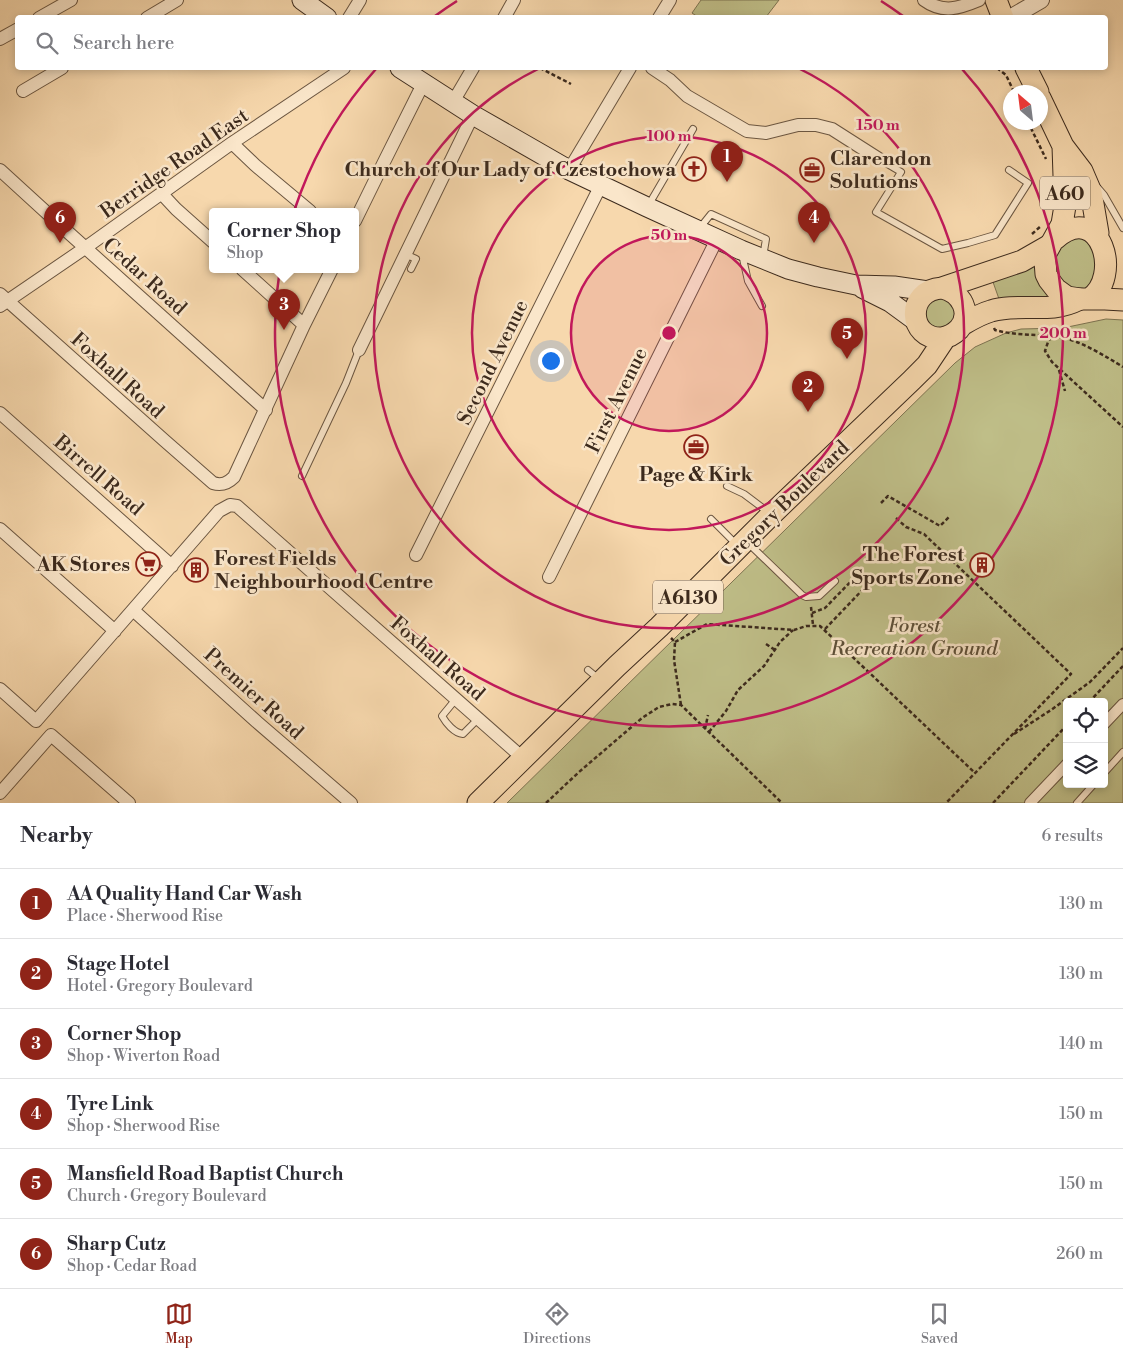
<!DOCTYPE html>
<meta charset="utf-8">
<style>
:root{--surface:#fff;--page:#f2f2f3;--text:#2b2b33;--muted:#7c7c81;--line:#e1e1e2;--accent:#8f2418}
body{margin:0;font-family:"Libre Bodoni",serif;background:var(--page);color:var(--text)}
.controls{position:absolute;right:15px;bottom:15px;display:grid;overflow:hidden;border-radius:5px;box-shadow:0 2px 8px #0003}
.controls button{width:45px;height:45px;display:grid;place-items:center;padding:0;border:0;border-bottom:1px solid var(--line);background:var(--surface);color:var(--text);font:25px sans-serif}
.compass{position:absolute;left:1003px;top:85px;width:45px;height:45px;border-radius:50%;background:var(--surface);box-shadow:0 2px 8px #0003;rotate:332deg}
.you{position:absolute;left:550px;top:360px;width:18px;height:18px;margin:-12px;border:4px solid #fff;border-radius:50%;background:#1a73e8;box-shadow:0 0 0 8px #1a73e833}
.badge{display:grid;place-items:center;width:32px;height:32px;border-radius:50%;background:var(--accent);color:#fff;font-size:16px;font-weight:700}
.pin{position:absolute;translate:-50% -41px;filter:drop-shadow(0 1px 2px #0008)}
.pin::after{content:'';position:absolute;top:26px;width:18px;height:15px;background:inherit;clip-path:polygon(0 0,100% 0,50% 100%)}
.popup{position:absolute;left:209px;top:208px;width:150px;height:65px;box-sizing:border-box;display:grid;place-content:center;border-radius:5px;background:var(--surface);filter:drop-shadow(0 1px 4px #0005);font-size:16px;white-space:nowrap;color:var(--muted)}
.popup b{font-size:19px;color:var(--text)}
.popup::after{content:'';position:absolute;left:50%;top:100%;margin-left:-10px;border:10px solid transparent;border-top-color:var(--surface)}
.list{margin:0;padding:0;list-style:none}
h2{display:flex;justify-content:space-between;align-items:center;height:65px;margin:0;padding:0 20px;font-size:21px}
h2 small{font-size:16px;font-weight:400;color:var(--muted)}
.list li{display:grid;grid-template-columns:32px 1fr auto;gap:15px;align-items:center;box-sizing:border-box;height:70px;padding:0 20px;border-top:1px solid var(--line)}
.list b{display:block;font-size:19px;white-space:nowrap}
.list p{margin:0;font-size:16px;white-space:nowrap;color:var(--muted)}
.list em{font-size:16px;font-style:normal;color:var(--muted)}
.icon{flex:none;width:28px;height:28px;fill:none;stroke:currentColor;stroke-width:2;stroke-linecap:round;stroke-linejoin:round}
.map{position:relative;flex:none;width:1123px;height:803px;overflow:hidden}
.search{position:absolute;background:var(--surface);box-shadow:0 2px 8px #0003;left:15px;right:15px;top:15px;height:55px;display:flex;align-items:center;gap:12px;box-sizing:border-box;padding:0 18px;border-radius:5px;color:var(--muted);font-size:19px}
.sheet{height:485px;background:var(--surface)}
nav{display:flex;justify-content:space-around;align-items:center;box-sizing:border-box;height:70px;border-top:1px solid var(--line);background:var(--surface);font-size:14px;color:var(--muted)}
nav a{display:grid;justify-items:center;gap:2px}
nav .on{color:var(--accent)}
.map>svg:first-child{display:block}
.green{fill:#bfbe88;stroke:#7e7452;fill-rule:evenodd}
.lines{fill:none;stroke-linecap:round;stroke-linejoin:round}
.service-casing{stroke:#6b5641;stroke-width:8}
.pedestrian-casing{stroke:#6b5641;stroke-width:12}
.minor-casing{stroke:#6b5641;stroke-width:14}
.tertiary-casing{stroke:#6b5641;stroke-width:18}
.secondary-casing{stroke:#3c2a1d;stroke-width:21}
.primary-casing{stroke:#3c2a1d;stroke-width:23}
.trunk-casing{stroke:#3c2a1d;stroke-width:23}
.path{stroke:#3c2a1d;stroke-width:2.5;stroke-dasharray:4 2.5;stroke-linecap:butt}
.service{stroke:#fae6ca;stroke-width:6}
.pedestrian{stroke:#fae6ca;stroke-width:10}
.minor{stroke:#fae6ca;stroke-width:12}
.tertiary{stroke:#fae6ca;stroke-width:16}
.secondary{stroke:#fae6ca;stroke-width:19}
.primary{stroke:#f7d8ad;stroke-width:21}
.trunk{stroke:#f7d8ad;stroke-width:21}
.ring{fill:none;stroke:#c2185b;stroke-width:2.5}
.labels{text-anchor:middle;stroke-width:5;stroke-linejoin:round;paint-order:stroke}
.shield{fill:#fae6ca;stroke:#756251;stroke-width:1}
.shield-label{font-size:19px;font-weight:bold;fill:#3c2a1d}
.poi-label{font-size:20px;font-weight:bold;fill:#3c2a1d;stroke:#fae6ca;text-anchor:end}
.street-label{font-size:20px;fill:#3c2a1d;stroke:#fae6ca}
.park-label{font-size:20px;font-style:italic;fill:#5d4f38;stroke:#fae6ca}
.centre{fill:#c2185b;stroke:#fae6ca;stroke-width:2.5}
.ring-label{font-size:15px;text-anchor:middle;font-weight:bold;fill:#c2185b;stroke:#fae6ca;stroke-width:5;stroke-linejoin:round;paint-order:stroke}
</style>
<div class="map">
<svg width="1123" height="803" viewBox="0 0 1123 803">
<rect width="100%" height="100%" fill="#f7d8ad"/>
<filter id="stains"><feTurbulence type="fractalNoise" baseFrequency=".004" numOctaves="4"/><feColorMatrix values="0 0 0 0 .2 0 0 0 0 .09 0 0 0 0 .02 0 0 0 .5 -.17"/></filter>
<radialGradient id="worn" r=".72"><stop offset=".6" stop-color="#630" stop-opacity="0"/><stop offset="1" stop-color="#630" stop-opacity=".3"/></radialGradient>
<path class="green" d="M701,0h78l-13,17h-68l-6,-4z
M1078,235l21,8 -7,46 -17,2 -16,-8 -6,-28 4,-9z
M1035,265l16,32 -52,2 -6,-17 38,-14z
M934,296l17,4 5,16 -7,10 -10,3 -14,-8v-17z
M1106,319l17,1v483h-616l448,-440 20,-16 31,-14 15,-4 42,-1zM1067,702h37v82h-37z"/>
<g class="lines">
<g class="service-casing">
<path id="service" d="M879,159l22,13 -25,40 66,37 26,-6 27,-8 33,-52 -19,-13
M1098,188l6,7 19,33
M648,206l45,-77
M699,229l12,-15 55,25 -3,18
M405,254l11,5 -5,10
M742,254l6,27 14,25
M302,476l44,-93 13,-33
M727,486l17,8 24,18
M711,519l25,25
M747,542l55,53 4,2 13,-1 16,-15
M588,670l11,9
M456,699l-14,17c4,7 12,17 21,18l15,-15
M1104,773l19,-21
M1077,803l17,-19"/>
</g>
<g class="pedestrian-casing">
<path id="pedestrian" d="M1104,724l19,-20
M1030,803l37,-39"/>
</g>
<g class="minor-casing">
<path id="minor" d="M924,0c19,14 36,8 55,0
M39,18l32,-18
M147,18l30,-18
M349,18l11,-18
M504,18l10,-18
M659,18l11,-18
M0,39l18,-10
M652,68l18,12 17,16 60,35 19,2 32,-8h18l16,4 47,30
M23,91l39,-23
M453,102l20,-34
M232,143l23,22 55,46
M0,170l70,64 196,176
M569,170l61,-102
M162,194l14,15 37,33
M355,221l28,-57 41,-82
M242,269l62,56
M0,294l165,147 48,42c9,3 15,0 21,-6l70,-152 28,-56
M0,306l85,-58 147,-105 112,-75
M359,350l114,-235
M0,413l172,153
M0,529l115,102
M416,555l185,-370
M549,577l168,-338
M133,610l124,112 94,81
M0,689l36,32 183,-210 11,-6 7,1 287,253
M0,793l51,-58 78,68"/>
</g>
<g class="tertiary-casing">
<path id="tertiary" d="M1010,18l31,-18"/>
</g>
<g class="secondary-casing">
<path id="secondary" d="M302,0l25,18
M400,68l73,47 96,55 78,37 94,43 47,19 30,8 38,8 38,1 34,5
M862,288l28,14 26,19"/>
</g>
<g class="primary-casing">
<path id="primary" d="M942,288c19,4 31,25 17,41 -5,5 -10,8 -17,9 -34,2 -37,-48 0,-50l80,-27 28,-16
M962,325c10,-6 18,-11 29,-14 19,-6 43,-2 63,-4 9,-1 18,-4 26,-8
M478,803l139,-137 42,-39 112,-112 141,-135 15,-15 18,-27"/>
</g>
<g class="trunk-casing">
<path id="trunk" d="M996,0l7,18
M1026,68l12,24
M1040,98l23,48 19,25 9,21 7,41
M1063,146l2,60 -3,18 -16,29 -1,8 1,13 3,6 7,9 11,8 13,2h25l18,1
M1055,239c46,-40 68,39 34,60"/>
</g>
<path class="path" d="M540,68l31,16
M997,68l9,7 8,17
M1028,122l18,37
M1032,234l9,-8
M994,328l1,2c21,6 43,4 65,7 19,3 47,20 63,30
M1051,337l-3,5 -3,9 7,11 71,65
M1059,370l6,21
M881,503l7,-7 52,30 9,-9
M896,518l10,9 18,7 147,140 -125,129
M811,607l2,18
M812,613l13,-5 36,-37
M825,629l45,-47
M671,638l4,4 -1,18 7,45
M675,642l32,-18 87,6 12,-4h14l155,147
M766,644l9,6
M1089,702l34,-36
M705,729l3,-14
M709,732l17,-21 12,-21 26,-24 16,-24 13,-12
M1014,734l37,-24 39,-28 33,-34
M546,803l33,-31 63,-54 17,-11 13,-3 9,1 101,98
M993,803l74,-78"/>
<use href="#service" class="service"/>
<use href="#pedestrian" class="pedestrian"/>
<use href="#minor" class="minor"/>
<use href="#tertiary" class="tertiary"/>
<use href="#secondary" class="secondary"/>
<use href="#primary" class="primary"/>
<use href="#trunk" class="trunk"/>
</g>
<circle cx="669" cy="333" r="98" fill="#c2185b" fill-opacity=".12"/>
<g class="ring">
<circle cx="669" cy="333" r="98"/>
<circle cx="669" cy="333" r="197"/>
<path d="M798 68A295 295 0 1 1 540 68"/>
<path d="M435 16A394 394 0 0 1 457 1M881 1A394 394 0 0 1 903 16M962 69A394 394 0 1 1 376 69"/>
</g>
<defs>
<g id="church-ring" transform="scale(1.25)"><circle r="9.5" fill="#fae6ca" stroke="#8f2418" stroke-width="1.5"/><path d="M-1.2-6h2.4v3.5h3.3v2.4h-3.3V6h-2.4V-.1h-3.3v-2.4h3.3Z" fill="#8f2418"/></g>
<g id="office-ring" transform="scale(1.25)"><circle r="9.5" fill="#fae6ca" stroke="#8f2418" stroke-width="1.5"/><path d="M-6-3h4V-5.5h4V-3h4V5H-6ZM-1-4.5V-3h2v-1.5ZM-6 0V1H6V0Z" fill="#8f2418"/></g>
<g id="supermarket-ring" transform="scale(1.25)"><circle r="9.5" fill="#fae6ca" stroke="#8f2418" stroke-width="1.5"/><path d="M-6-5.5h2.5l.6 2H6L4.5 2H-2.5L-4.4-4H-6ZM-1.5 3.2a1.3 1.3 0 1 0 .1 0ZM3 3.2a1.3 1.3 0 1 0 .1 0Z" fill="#8f2418"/></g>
<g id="building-ring" transform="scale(1.25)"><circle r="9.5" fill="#fae6ca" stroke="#8f2418" stroke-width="1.5"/><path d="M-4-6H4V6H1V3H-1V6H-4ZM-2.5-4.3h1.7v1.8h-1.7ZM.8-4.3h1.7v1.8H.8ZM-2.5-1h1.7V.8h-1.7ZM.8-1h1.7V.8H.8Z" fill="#8f2418"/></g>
</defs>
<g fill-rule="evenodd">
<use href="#church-ring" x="694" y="169"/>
<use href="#office-ring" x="812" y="170"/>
<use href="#office-ring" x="696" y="447"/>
<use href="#supermarket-ring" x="148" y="564"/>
<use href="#building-ring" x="982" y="565"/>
<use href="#building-ring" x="196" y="570"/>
</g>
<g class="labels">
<g class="shield">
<rect x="1040" y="176.5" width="50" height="33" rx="4"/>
<rect x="653" y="580.5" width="70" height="33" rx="4"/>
</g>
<g class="shield-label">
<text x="1065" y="200">A60</text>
<text x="688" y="604">A6130</text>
</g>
<g class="poi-label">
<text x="830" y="165" text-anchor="start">Clarendon<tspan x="830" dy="23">Solutions</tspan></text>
<text x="676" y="176">Church of Our Lady of Czestochowa</text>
<text x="696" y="481" text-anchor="middle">Page &amp; Kirk</text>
<text x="964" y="561">The Forest<tspan x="964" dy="23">Sports Zone</tspan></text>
<text x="214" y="565" text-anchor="start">Forest Fields<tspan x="214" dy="23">Neighbourhood Centre</tspan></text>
<text x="130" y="571">AK Stores</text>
</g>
<g class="street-label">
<text transform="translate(174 163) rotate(-35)" y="7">Berridge Road East</text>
<text transform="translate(145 276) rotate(42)" y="7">Cedar Road</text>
<text transform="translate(492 362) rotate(-64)" y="7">Second Avenue</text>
<text transform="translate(118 375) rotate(42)" y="7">Foxhall Road</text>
<text transform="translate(616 400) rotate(-64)" y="7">First Avenue</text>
<text transform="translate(99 475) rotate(41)" y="7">Birrell Road</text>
<text transform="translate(784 503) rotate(-44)" y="7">Gregory Boulevard</text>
<text transform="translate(438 658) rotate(41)" y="7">Foxhall Road</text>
<text transform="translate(254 693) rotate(42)" y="7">Premier Road</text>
</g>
<g class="park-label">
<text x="914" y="632">Forest<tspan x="914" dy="23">Recreation Ground</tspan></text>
</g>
</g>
<circle cx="669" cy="333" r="8" class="centre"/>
<g class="ring-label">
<text x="878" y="130">150 m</text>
<text x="669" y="141">100 m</text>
<text x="669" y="240">50 m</text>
<text x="1063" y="338">200 m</text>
</g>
<rect width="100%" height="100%" filter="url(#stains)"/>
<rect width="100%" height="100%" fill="url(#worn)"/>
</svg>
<div class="controls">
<button><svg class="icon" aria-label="locate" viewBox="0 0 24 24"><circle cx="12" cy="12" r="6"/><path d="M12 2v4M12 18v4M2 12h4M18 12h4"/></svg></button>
<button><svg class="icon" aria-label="layers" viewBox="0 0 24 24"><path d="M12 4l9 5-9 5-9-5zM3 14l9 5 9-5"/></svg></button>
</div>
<svg class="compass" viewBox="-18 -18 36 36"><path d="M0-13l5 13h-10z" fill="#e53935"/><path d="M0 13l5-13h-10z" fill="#7c7c81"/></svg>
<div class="you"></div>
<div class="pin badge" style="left:727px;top:182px">1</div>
<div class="pin badge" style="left:808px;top:412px">2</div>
<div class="pin badge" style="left:284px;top:330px">3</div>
<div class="popup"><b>Corner Shop</b>Shop</div>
<div class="pin badge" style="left:814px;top:243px">4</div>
<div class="pin badge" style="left:847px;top:359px">5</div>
<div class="pin badge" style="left:60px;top:243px">6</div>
<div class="search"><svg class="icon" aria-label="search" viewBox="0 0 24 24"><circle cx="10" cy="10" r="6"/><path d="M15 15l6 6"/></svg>Search here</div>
</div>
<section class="sheet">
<h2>Nearby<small>6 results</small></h2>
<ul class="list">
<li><span class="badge">1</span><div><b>AA Quality Hand Car Wash</b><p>Place · Sherwood Rise</p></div><em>130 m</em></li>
<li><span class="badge">2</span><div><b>Stage Hotel</b><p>Hotel · Gregory Boulevard</p></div><em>130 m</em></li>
<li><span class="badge">3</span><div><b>Corner Shop</b><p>Shop · Wiverton Road</p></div><em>140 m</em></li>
<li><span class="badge">4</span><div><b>Tyre Link</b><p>Shop · Sherwood Rise</p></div><em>150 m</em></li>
<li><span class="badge">5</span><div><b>Mansfield Road Baptist Church</b><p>Church · Gregory Boulevard</p></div><em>150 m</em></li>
<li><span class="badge">6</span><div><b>Sharp Cutz</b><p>Shop · Cedar Road</p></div><em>260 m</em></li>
</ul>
</section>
<nav>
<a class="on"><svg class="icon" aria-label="map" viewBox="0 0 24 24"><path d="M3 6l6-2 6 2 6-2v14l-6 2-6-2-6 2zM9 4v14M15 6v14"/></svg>Map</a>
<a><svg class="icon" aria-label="directions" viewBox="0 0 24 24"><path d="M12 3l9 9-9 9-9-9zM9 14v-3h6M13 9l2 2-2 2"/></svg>Directions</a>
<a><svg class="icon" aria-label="saved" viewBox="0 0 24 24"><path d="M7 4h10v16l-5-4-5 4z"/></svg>Saved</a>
</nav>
